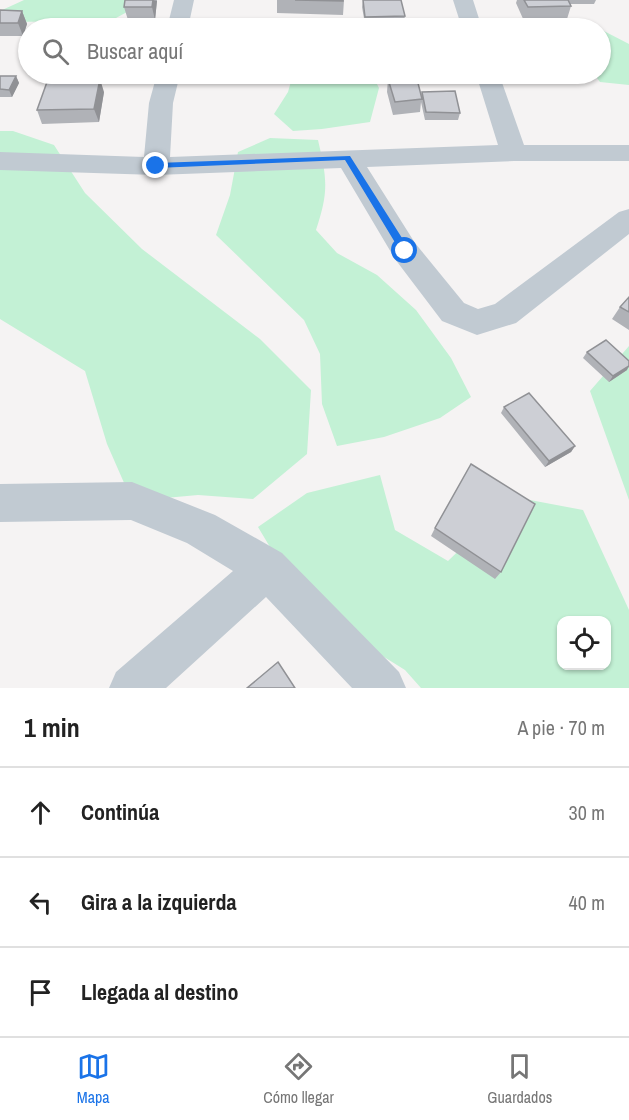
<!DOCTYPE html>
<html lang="es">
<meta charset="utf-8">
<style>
:root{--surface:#fff;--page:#f2f2f2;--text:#222;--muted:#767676;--line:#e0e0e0;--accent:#1a73e8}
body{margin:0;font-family:"Archivo Narrow",sans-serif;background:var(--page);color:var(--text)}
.controls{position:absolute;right:18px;bottom:18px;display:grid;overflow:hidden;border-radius:12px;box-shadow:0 2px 4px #0004}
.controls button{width:54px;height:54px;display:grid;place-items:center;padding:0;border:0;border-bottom:2px solid var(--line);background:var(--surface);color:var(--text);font:30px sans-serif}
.stop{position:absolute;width:18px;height:18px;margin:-14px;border:4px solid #1a73e8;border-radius:50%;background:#fff}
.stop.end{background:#1a73e8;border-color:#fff;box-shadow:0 2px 6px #0008}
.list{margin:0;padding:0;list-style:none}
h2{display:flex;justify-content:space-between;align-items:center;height:78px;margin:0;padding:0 24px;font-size:26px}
h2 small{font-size:20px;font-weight:400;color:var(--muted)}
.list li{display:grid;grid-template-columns:39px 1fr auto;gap:18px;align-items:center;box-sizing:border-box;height:90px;padding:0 24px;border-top:2px solid var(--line)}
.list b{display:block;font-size:22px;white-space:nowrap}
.list em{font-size:20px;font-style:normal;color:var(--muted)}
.icon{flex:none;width:33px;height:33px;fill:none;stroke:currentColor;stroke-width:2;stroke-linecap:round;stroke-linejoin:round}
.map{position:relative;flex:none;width:629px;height:688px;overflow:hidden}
.search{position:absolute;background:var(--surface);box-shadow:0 2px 4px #0004;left:18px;right:18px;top:18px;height:66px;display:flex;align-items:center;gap:15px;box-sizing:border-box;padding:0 21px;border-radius:33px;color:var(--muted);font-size:22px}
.sheet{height:348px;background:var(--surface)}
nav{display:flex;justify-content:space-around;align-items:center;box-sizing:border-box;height:84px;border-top:2px solid var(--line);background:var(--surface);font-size:16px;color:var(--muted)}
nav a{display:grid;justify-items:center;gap:3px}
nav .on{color:var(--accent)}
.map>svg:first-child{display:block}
.green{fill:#c3f1d5;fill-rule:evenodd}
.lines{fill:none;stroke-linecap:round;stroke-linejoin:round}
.minor{fill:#c1cad2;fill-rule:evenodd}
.wall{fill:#b0b2b7}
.shaded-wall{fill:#909195}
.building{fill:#cdcfd5;stroke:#909195;stroke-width:1.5}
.route{fill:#1a73e8}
</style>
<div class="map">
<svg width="629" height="688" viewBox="0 0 629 688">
<rect width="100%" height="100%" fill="#f5f3f3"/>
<path class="green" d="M24,0h125l-33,18 13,7 22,3h-61l-7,-7 -73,1 -10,-11z
M552,18l44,8 4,2h-72z
M600,29l29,15v41l-29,-3 -6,-8h6z
M293,74h79l7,14 -9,34 -48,7 -29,2 -19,-17 14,-22z
M0,131h13l41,14 31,48 57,56 118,90 51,51 -4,64 -54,45 -55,-4 -66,6 -25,-57 -22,-73 -85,-52z
M270,138l48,2c9,39 11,51 -2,90l21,23 40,22 39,35 35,48 20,39 -31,21 -56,19 -47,9 -15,-42 -2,-50 -16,-34 -88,-85 14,-40 8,-43z
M629,346v154l-39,-109z
M380,475l15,55 53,31 66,-64 69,13 46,100v78h-208l-16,-18 -98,-61 -49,-82 49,-34zM562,620h44v46h-44z"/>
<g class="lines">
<path class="minor" d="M174,0h20l-6,28h-21z
M453,0h20l9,28h-20z
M157,74h23l-7,29 -3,54 328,-12 -22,-71h23l25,71h105v16h-115l-147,6 48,76 49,60 14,6 17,-5 124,-92 10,-3v25l-113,89 -39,12 -35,-14 -47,-62 -54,-91 -185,7 -156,-5v-18l144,5 5,-54z
M132,482l83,33 67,38 117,119 7,16h-54l-86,-91 -100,91h-57l7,-16 117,-101 -46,-28 -56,-23 -131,2v-38z"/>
</g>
<path class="wall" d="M125,0h32l-2,20h-27l-4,-13z
M277,0h67l-1,15 -66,-2z
M363,0l42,16 -1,5 18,7h-57v-4l-3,-17z
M517,0h79l-2,4h-24l1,2 -4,13 -43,2 -8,-18z
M0,10l22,1 5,13 -4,12h-23z
M23,62h5v7h-2z
M47,74h25l-1,3h-22z
M234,74h48v4l-47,-1z
M392,74h53l-2,8h-25l3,15 1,-5 38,21 -2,7h-33l-4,-18 -1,10 -27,3 -6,-23 1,-13h4z
M0,76h16l3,7 -7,14h-12z
M104,92l-5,30 -57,2 -5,-14z
M629,297v33l-17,-11 8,-12z
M587,352l40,18 -18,12 -26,-24z
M504,407l71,39 -4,6 -26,15 -44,-54z
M435,528l66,44 -6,7 -64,-43z"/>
<path class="shaded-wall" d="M153,0l4,1 -2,19 -3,-13z
M22,11l5,13 -4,12 -5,-13z
M16,76l3,7 -7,14 -3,-7z
M100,79l4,13 -5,30 -5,-13z
M629,366l-2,4 -18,12 4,-6z
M575,446l-4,6 -26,15 4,-6z"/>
<path class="building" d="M125,0h28l-1,7h-28z
M295,0h48v1z
M363,0h38l4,16 -40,1z
M524,0h44l3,6 -43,1z
M0,10l22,1 -4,12h-18z
M366,21h55l1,7h-56z
M37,25h23l-1,3h-23z
M28,46v16h-5z
M0,76h16l-7,14 -9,-1z
M100,79l-6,30 -57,1 10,-28z
M388,79h29l5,20 -27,3z
M455,91l5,22 -34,-1 -4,-20z
M629,297v15l-9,-5z
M606,340l23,21v5l-16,10 -26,-24z
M529,393l46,53 -26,15 -45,-54z
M471,464l64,40 -34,68 -66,-44z
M278,662l17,26h-48z"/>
<path class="route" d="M350,156l59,93v5h-7l-57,-94 -189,8 -4,-2 4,-3z"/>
</svg>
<div class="controls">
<button><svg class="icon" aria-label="locate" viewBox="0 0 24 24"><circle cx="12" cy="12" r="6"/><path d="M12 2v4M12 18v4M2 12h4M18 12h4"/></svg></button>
</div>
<div class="stop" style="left:405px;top:251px"></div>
<div class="stop end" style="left:156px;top:166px"></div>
<div class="search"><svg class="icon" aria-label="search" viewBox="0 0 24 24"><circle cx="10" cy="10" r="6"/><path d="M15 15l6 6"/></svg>Buscar aquí</div>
</div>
<section class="sheet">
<h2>1 min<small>A pie · 70 m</small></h2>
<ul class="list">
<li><svg class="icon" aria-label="ahead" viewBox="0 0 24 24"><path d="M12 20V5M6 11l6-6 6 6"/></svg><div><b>Continúa</b></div><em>30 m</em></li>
<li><svg class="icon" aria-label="left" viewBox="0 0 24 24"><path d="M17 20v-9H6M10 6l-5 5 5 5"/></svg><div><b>Gira a la izquierda</b></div><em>40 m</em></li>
<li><svg class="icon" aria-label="arrive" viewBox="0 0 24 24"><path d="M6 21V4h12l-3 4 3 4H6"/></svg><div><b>Llegada al destino</b></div></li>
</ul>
</section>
<nav>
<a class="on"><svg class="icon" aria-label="map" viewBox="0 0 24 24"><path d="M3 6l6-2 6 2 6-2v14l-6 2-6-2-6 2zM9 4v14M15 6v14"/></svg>Mapa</a>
<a><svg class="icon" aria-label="directions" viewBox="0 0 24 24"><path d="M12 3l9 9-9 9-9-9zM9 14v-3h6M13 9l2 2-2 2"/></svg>Cómo llegar</a>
<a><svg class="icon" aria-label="saved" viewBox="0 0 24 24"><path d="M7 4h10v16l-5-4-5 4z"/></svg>Guardados</a>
</nav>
